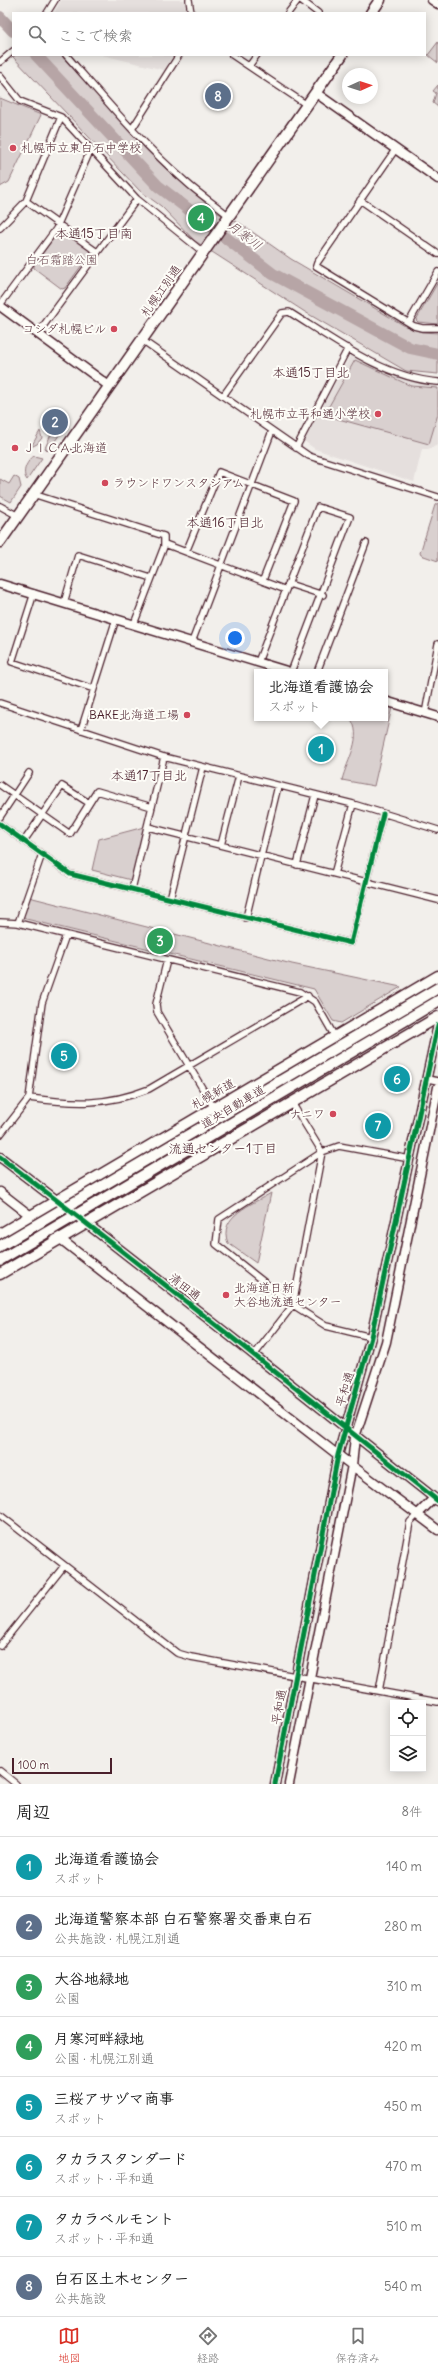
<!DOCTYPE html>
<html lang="ja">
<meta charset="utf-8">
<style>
:root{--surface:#fff;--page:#f2f2f2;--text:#222;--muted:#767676;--line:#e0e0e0;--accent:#d93025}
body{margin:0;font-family:Delius,"Klee One",sans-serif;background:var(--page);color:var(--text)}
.controls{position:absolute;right:12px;bottom:12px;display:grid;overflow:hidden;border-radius:0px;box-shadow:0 2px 10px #0003}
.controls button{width:36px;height:36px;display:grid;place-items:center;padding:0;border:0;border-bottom:1px solid var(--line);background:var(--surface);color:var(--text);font:20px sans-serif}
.compass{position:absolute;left:342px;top:68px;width:36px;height:36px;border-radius:50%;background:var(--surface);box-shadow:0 2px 10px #0003;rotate:87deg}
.scale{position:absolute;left:12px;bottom:10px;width:100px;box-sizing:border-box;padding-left:4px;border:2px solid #4a1f2b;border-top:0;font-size:11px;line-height:14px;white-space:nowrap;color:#4a1f2b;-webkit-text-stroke:3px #fdfcf7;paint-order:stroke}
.you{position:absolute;left:235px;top:638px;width:14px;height:14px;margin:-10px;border:3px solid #fff;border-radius:50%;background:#1a73e8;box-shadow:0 0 0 6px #1a73e833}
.badge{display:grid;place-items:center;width:26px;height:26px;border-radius:50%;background:var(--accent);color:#fff;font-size:13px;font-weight:700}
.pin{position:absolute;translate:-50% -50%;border:2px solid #fff;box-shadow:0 1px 4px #0006}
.popup{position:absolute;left:254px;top:669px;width:134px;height:52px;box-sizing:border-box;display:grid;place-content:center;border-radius:0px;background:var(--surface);filter:drop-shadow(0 1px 3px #0005);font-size:13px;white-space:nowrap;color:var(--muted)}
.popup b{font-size:15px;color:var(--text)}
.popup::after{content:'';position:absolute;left:50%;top:100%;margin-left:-8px;border:8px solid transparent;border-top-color:var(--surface)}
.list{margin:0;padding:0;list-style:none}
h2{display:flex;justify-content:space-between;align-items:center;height:52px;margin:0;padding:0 16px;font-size:17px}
h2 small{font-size:13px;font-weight:400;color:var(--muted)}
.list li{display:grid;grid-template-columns:26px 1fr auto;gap:12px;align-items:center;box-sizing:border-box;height:60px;padding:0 16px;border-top:1px solid var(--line)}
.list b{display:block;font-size:15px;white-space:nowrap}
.list p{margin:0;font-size:13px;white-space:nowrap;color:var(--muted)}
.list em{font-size:13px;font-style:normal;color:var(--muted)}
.icon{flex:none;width:22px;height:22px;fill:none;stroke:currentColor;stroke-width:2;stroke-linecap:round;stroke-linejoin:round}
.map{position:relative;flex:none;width:438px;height:1784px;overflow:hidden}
.search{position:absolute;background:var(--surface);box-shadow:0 2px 10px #0003;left:12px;right:12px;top:12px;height:44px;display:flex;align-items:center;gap:10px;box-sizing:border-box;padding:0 14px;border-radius:0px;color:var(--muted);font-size:15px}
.sheet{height:532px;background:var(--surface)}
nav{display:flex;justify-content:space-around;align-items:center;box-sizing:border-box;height:56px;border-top:1px solid var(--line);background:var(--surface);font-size:11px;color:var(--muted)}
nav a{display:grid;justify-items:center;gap:2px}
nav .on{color:var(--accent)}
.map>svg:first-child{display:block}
.built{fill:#e5dfdd}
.green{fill:#d9d0cf;stroke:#92787d}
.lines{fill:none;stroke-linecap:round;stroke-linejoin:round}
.river{stroke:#b7a5a6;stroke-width:12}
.street-casing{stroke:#4a1f2b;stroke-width:8}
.secondary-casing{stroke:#4a1f2b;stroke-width:11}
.highway-casing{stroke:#4a1f2b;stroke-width:13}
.street{stroke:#fdfcf7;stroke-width:5.5}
.secondary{stroke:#fdfcf7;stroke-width:8}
.highway{stroke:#fdfcf7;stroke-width:10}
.highway-bridge-casing{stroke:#4a1f2b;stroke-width:13;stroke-linecap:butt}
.highway-bridge{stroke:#fdfcf7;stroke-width:10}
.cycleway-casing{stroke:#fdfcf7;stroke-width:8}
.cycleway{stroke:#00873e;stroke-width:5}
.poi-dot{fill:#d1495b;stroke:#fdfcf7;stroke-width:1.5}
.labels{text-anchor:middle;stroke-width:4;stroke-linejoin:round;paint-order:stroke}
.poi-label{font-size:12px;fill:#4a1f2b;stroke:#fdfcf7;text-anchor:start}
.park-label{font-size:12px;fill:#6e4b54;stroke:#fdfcf7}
.street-label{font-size:12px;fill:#4a1f2b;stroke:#fdfcf7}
.neighbourhood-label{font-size:13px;fill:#4a1f2b;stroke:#fdfcf7}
.water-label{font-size:13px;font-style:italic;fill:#704e56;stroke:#fdfcf7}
</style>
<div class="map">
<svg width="438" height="1784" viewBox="0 0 438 1784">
<rect width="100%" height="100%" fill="#f2efeb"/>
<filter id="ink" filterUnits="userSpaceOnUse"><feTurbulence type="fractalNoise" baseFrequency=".025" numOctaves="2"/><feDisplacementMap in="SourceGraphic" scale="8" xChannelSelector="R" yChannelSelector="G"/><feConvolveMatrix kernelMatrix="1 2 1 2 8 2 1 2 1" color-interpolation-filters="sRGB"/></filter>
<g filter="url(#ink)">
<path class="built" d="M61,0h123l3,13h-133z
M102,55h71l-9,15z
M350,356l54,24 34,6v59l-10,4h-6l-8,33 -99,-33 -11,-8z"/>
<path class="green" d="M438,42v21l-10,-8z
M16,55h45l103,112 52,45 25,12 50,35 114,67 17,6 16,1v41l-32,-3 -101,-59 -110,-71 -34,-35 -21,-15 -127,-134z
M438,85v22l-5,-4 3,-10 -3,-2z
M0,98l41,17 -32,67 -9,5z
M62,230l28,21v3l-25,34 -3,1 -28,-21v-3l25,-34z
M438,282v42l-20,-2 -2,-2z
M355,360l56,26 27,2v26l-9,30 -105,-29z
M51,411l3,2 -5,9 13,9 -14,20 -3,-3 7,-16 -7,-9z
M40,431l2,7 -5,6 -6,3z
M34,456l8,2 -15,22c-6,-8 0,-19 7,-24z
M14,476l5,3 2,8 -10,15 -11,-6v-17l9,5z
M438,503v58l-17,-6 -1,-2 15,-48z
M385,705l7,2 -18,79 -32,-6c5,-20 22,-44 8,-62h35z
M144,827l-13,53 -39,-10 7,-31z
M29,897l263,67 109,23 -60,36 -8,-2 -19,-32 -292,-71z
M271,1193l-15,70 -28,-20c-11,-27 25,-39 43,-50z"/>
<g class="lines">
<path class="river" d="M0,17l13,14
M36,55l122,131 115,88 137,74 28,6"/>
<g class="street-casing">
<path id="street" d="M189,0l2,13
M301,0l17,13
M47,13l8,-13
M288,13l10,-13
M66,55c38,43 76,89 120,127 13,12 29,22 43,34
M232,55l75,50
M0,62l13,-11
M249,66l8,-11
M0,76l20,25 41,16 76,82 67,54
M132,129l47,-74
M395,150l-78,113 -1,3 98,60 8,2h16
M360,200l78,54
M26,201l71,51
M0,228l26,-27 35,-84
M0,305l56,-76 35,-80
M409,322l29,-50
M38,333l99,-134
M142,340l167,116 129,41
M223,396l59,-83 7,-1c45,28 95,66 149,70
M296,448l52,-100
M33,494l131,42v9
M0,506l18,10
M186,552l33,-80 75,29 -31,79
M289,584l34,11
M34,593l-22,69 82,27
M64,603l14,-48 73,23
M134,624l31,-80 121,46
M192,642l80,-211
M258,662l60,-155 32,10 -59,155
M317,672l49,-129
M0,703l164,54 189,47 85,26
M425,714l13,-70
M81,730l35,-111
M0,785l70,49 27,-43 55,16
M0,817l29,-44
M0,824l70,50 281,69 32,-129
M148,827l290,73
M24,841l38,-55 27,17
M221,845l18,-69
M297,865l18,-70
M334,874l19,-70
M132,889l32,-132
M170,899l33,-132
M246,918l32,-132
M0,922l18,1 282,69 15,10 20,35
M18,923l24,-69
M167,960l-11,44 1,8 57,96
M428,1079l10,2
M29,1098c45,6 77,8 120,-9l159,-93
M0,1135l29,-37 13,-95 24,-68
M371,1337l-45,-11 -33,-21 -77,-61 3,-25 103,-67 17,-6 71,13
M255,1354l38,-49 29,-153 -30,-49
M0,1515l177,138 14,4 247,45
M0,1646l64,-80
M379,1691l31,-169 8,-8
M0,1771l16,13"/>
</g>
<g class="secondary-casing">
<path id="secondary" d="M432,0l6,4
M316,93l122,86
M0,306l109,80
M0,584l290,88
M385,701l53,16
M0,1157c148,112 292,229 438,344
M0,1192l338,263 100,75
M418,1514l16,-16
M275,1784l63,-329 33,-118 67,-312
M289,1784l63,-319 3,-28 31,-95 52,-255"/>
</g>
<g class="highway-casing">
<path id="highway" d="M371,13l9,-13
M0,542l342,-487
M0,1234l438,-258
M0,1274l438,-257"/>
</g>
<use href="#street" class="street"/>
<use href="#secondary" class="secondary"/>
<use href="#highway" class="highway"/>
<g class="highway-bridge-casing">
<path id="highway-bridge" d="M0,1246l438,-258
M0,1260l438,-259"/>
</g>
<use href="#highway-bridge" class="highway-bridge"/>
<g class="cycleway-casing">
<path id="cycleway" d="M0,824l70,50 281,69 32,-129
M0,1157c148,112 292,229 438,344
M275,1784l63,-329 33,-118 67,-312"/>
</g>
<use href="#cycleway" class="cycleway"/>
</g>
</g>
<g class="poi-dot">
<circle cx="13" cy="148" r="4"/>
<circle cx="114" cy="329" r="4"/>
<circle cx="378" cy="414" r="4"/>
<circle cx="15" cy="448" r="4"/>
<circle cx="105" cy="483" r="4"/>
<circle cx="187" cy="715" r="4"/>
<circle cx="333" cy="1114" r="4"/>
<circle cx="226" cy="1295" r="4"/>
</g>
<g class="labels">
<g class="poi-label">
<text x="21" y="152">札幌市立東白石中学校</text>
<text x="106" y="333" text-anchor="end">コシダ札幌ビル</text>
<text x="370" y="418" text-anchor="end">札幌市立平和通小学校</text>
<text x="23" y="452">ＪＩＣＡ北海道</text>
<text x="113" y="487">ラウンドワンスタジアム</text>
<text x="179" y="719" text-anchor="end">BAKE北海道工場</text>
<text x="325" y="1118" text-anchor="end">ナニワ</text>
<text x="234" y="1292">北海道日新<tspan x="234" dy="14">大谷地流通センター</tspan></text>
</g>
<g class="park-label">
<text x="62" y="264">白石霜踏公園</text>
</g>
<g class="street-label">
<text transform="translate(161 291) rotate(-55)" y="4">札幌江別通</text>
<text transform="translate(213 1094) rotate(-30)" y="4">札幌新道</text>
<text transform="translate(233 1107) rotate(-31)" y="4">道央自動車道</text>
<text transform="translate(185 1287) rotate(38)" y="4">清田通</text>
<text transform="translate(345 1389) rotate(-73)" y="4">平和通</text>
<text transform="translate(279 1707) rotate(-80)" y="4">平和通</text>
</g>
<g class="neighbourhood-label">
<text x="94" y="238">本通15丁目南</text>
<text x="311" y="377">本通15丁目北</text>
<text x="225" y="527">本通16丁目北</text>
<text x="149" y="780">本通17丁目北</text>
<text x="223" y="1153">流通センター1丁目</text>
</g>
<g class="water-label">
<text transform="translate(245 235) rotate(37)" y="5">月寒川</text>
</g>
</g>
</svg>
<div class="controls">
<button><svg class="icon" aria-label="locate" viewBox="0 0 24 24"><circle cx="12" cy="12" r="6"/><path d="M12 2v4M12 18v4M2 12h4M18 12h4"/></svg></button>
<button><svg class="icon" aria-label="layers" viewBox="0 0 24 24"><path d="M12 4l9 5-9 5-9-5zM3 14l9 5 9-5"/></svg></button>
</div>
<svg class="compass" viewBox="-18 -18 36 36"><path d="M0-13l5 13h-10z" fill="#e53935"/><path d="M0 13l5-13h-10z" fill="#767676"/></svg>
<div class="scale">100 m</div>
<div class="you"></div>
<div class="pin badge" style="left:321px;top:749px;background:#0f9aa8">1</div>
<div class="popup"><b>北海道看護協会</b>スポット</div>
<div class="pin badge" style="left:55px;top:422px;background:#5c6f8a">2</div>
<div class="pin badge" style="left:160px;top:941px;background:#2e9e5b">3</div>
<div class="pin badge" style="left:201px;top:218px;background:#2e9e5b">4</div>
<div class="pin badge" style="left:64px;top:1056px;background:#0f9aa8">5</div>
<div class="pin badge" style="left:397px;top:1079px;background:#0f9aa8">6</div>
<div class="pin badge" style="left:378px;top:1126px;background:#0f9aa8">7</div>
<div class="pin badge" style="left:218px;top:96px;background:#5c6f8a">8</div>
<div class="search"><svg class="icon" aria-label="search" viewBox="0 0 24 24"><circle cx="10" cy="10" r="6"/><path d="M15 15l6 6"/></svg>ここで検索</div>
</div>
<section class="sheet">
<h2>周辺<small>8件</small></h2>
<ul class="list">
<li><span class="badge" style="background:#0f9aa8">1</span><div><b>北海道看護協会</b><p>スポット</p></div><em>140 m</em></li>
<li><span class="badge" style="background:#5c6f8a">2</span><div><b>北海道警察本部 白石警察署交番東白石</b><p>公共施設 · 札幌江別通</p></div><em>280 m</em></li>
<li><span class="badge" style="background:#2e9e5b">3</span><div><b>大谷地緑地</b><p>公園</p></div><em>310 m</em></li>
<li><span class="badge" style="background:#2e9e5b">4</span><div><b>月寒河畔緑地</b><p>公園 · 札幌江別通</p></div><em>420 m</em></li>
<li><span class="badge" style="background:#0f9aa8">5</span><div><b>三桜アサヅマ商事</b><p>スポット</p></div><em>450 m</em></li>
<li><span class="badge" style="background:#0f9aa8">6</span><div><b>タカラスタンダード</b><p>スポット · 平和通</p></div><em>470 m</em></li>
<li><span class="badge" style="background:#0f9aa8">7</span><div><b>タカラベルモント</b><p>スポット · 平和通</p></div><em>510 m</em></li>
<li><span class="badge" style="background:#5c6f8a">8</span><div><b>白石区土木センター</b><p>公共施設</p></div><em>540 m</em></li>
</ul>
</section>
<nav>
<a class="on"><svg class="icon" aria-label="map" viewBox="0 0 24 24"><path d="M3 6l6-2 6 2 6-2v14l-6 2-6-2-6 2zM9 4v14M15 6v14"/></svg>地図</a>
<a><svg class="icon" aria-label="directions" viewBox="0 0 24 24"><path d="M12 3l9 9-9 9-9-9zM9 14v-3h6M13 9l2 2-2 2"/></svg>経路</a>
<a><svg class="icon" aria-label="saved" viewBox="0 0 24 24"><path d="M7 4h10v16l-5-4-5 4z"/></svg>保存済み</a>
</nav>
